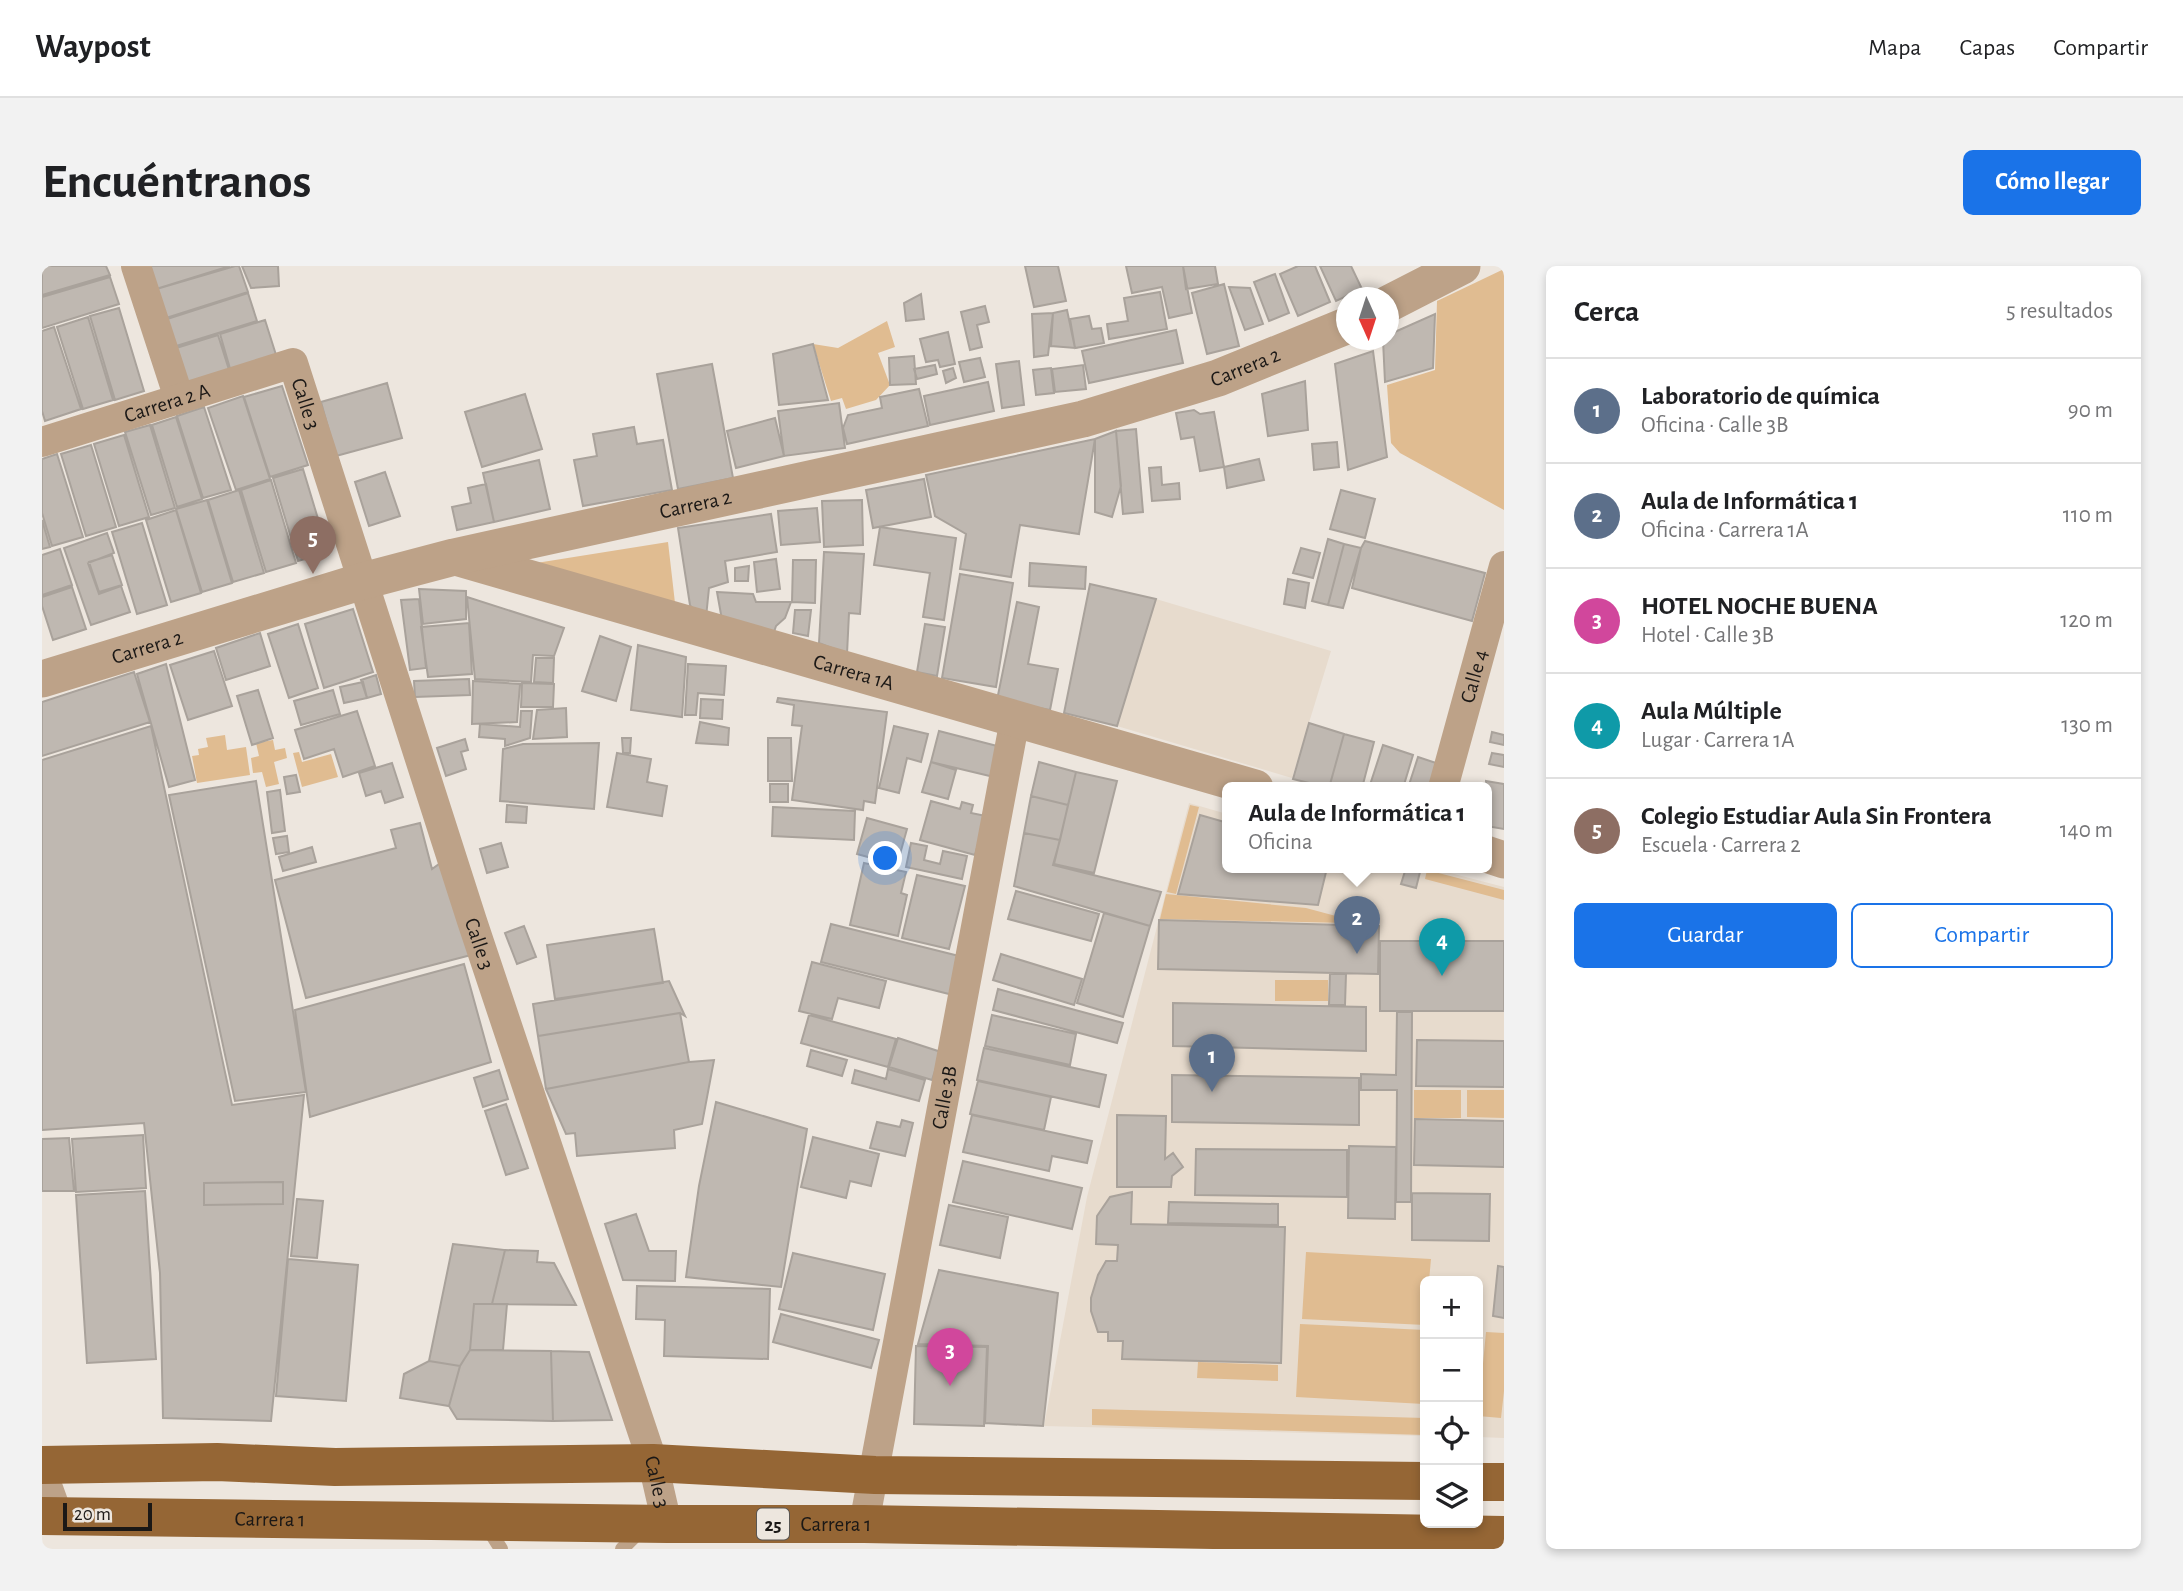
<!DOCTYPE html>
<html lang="es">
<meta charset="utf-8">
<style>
:root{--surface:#fff;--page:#f2f2f2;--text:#202124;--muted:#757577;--line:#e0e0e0;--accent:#1a73e8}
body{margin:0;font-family:"Alegreya Sans",sans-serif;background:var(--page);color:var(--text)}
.controls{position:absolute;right:21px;bottom:21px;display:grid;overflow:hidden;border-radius:10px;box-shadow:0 4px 10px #0003}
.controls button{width:63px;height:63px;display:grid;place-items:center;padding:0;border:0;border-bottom:2px solid var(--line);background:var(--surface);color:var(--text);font:35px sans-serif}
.compass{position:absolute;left:1294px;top:21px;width:63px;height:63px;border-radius:50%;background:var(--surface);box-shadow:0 4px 10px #0003;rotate:177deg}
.scale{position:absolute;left:21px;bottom:18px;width:89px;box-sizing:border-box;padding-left:7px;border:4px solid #1b1816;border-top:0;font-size:19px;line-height:24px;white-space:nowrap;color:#1b1816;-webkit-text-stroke:5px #ede6de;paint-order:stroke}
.you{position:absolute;left:844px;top:593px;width:24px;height:24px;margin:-18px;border:5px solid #fff;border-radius:50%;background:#1a73e8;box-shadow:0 0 0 10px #1a73e833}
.badge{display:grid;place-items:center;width:46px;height:46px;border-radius:50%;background:var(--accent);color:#fff;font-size:23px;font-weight:700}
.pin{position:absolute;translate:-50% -58px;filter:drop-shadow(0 2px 4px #0008)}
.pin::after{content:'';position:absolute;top:37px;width:24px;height:21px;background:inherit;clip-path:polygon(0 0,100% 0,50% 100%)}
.popup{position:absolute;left:1180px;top:516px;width:270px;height:91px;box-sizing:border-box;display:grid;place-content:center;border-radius:10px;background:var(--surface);filter:drop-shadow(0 2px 5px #0005);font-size:23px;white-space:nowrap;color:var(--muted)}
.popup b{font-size:26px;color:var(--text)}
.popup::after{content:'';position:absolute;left:50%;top:100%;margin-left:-14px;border:14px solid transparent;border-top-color:var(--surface)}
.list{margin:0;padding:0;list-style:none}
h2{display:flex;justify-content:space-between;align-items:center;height:91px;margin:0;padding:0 28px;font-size:30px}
h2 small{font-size:23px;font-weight:400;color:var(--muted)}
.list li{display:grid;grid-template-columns:46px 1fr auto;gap:21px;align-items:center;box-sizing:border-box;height:105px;padding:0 28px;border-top:2px solid var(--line)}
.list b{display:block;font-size:26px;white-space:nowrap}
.list p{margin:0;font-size:23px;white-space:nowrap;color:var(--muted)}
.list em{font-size:23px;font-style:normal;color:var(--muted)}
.actions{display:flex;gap:14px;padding:21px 28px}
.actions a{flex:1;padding:16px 0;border:2px solid var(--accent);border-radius:10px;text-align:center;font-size:24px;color:var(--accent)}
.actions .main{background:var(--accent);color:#fff}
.icon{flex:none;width:38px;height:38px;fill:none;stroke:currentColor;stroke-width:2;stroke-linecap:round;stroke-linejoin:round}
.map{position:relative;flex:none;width:1462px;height:1283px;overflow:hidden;border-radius:10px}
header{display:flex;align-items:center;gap:42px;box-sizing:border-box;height:98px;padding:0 35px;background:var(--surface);border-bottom:2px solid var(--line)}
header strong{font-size:33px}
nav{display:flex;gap:38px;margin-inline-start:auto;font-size:24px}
.intro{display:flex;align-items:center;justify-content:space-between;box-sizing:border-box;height:168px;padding:0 42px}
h1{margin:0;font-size:49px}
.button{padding:18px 32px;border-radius:10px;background:var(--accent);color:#fff;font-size:24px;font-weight:700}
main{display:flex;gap:42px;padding:0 42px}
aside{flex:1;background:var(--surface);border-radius:10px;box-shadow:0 4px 10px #0003}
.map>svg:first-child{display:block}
.built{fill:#e7dbcd}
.green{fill:#e0bc91}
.building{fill:#bfb8b1;stroke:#a9a29b;stroke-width:2}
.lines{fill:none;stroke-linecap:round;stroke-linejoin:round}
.service{stroke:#bda288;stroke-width:14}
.minor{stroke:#bda288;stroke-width:30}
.tertiary{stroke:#bda288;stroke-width:37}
.primary{stroke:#956635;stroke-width:38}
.labels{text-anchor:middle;stroke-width:6;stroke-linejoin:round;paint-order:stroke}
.shield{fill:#ede6de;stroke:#5a5652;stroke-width:2}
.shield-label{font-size:19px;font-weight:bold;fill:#1b1816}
.street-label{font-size:21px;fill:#1b1816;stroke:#ede6de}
</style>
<header>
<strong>Waypost</strong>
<nav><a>Mapa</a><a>Capas</a><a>Compartir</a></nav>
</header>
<div class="intro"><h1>Encuéntranos</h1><a class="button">Cómo llegar</a></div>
<main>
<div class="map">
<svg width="1462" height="1283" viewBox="0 0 1462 1283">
<rect width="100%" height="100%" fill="#ede6de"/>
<path class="built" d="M1114,333l175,52 -39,127 -175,-52z
M1147,537l38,11 1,54h203l73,19v551l-26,-1v-156h-53v155l-381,-10 43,-229z"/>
<path class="green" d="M1462,3v241l-104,-57 -9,-10 -4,-58 48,-15 2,-69z
M845,55l8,26 -17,6 12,32 -14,15 -30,9 -4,-11 -11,3 -18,-57 25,4z
M626,276l7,61 -145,-39z
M183,469l2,15 19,-3 4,28 -53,8 -5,-27 7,-1 -1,-6 10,-2 -2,-9z
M231,474l2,10 10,-2 2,10 -13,4 5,22 -13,3 -4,-15 -9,1 -2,-15 8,-2 -3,-13z
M257,486l3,10 29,-8 7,23 -36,10 -9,-34z
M1148,539l9,2 -23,87 -9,-2z
M1385,604l77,20v10l-79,-21z
M1124,628l140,14 41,11v4l-187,-4z
M1233,714h53v21h-53z
M1372,824h47v28h-47z
M1425,824h37v28l-37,-1z
M1264,986l125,7 -2,22h-4v44l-123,-6z
M1258,1058l125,6 -1,74 -128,-7z
M1444,1066l18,1v58l-3,27 -23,-2z
M1156,1096l80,3v16l-81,-3z
M1050,1143l333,9v17l-333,-10z"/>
<path class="building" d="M0,0h64l4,9 -68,20z
M103,0h85l-77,24z
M193,0h4l9,26 -85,27 -10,-29z
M200,0h36l1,20 -28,2z
M983,0h33l8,35 -32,6z
M1084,0h57l9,47 -23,5 -7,-31 -30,6z
M1141,0h32l3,18 -32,5z
M1256,0h17l15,36 -32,14 -18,-42z
M1278,0h31l11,23 -26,12z
M1233,8l14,39 -20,8 -15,-39z
M68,11l9,27 -77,24v-31z
M1182,18l15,62 -32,8 -15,-61z
M1187,21l21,1 13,36 -18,6z
M1118,26l7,37 -58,10 -2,-15 21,-3 -4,-23z
M206,27l9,28 -84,26 -9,-27z
M879,28l3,25 -18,2 -2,-18z
M943,40l4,16 -12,3 5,22 -12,3 -9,-38z
M77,42l25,83 -29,9 -25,-84z
M1025,44l8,38 -24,-2 2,-33z
M1011,47l-5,42 -14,2 -2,-43z
M1393,48l-2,54 -48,14 -2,-42h5v-5z
M1047,50l3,13 9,-1 3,15 -29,5 -5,-29z
M46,51l25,83 -30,9 -26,-82z
M223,54l12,38 -46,14 -11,-38z
M12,61l27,82 -36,12 -3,-10v-80z
M1134,64l7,33 -94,20 -7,-32z
M906,66l7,32 -15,3 -2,-7 -12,2 -6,-23z
M176,69l12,38 -45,14 -12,-38z
M771,78l15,56 -49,5 -6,-51z
M1331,85l14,106 -39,13 -13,-106z
M872,90l2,28 -26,1 -1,-27z
M938,92l5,19 -21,5 -5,-20z
M977,95l5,44 -22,3 -6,-44z
M670,98l21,114 -55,11 -21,-115z
M893,99l2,9 -20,5 -3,-10z
M1041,99l3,24 -31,3 -3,-23z
M911,102l3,10 -10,5 -3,-12z
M1009,102l3,25 -18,2 -3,-25z
M1263,115l3,49 -40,6 -6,-42z
M946,116l6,29 -64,14 -6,-29z
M345,117l15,55 -66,18 -15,-54z
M240,120l26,79 -38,12 -26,-80z
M877,123l9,37 -81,18 -4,-16 5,-13 34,-7 -2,-11z
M483,128l17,55 -60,18 -17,-55z
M201,130l27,83 -34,11 -28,-82z
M797,137l6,45 -61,8 -6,-45z
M162,141l27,83 -28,8 -26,-82z
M1152,144l6,4 14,-2 10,55 -24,4 -6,-34 -13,2 -5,-26z
M134,151l26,82 -25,8 -25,-82z
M733,152l9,38 -48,12 -9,-37z
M108,159l25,83 -24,7 -26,-83z
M592,161l3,17 26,-4 9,50 -89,16 -9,-46 23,-4 -4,-22z
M1094,163l7,83 -20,2 -7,-83z
M1074,165l5,55 -9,31 -17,-5v-73z
M82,169l25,82 -30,9 -25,-82z
M1053,173l-16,95 -59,-9 -9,52 -51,-8 6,-35 -31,-18 -9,-41z
M1295,176l2,25 -25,3 -2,-26z
M49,179l25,82 -30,9 -25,-82z
M15,188l26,83 -31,9 -10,-33v-54z
M1217,193l5,21 -37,8 -3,-21z
M497,194l11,49 -56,13 -11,-49z
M1119,201l1,18 17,-2 1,16 -28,2 -3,-33z
M261,203l25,83 -30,9 -25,-83z
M343,206l15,44 -31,10 -14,-44z
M882,213l7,38 -58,11 -7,-38z
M229,214l25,83 -30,9 -25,-82z
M444,218l8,38 -37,8 -5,-23 19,-4 -3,-15z
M197,224l25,83 -31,9 -25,-82z
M1299,224l34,9 -10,39 -35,-9z
M165,234l25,83 -30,9 -26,-83z
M820,234l1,45 -39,2 -2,-46z
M775,242l3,34 -39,3 -3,-34z
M134,244l25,83 -30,9 -25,-82z
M729,248l6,38 -52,9 3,21 -19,6 -4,39 -15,-22 -12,-77z
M0,254l8,27 -8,2z
M100,257l25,82 -30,9 -25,-82z
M838,261l76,11 -12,82 -21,-3 7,-44 -56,-8z
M65,267l7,20 -26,10 11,31 22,-8 9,26 -39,13 -27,-77z
M1286,273l16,5 -16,61 -16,-4z
M1323,275l120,32 -13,48 -120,-33 9,-40z
M1302,278l17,4 -18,60 -15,-3z
M1259,282l19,5 -7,25 -20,-5z
M18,283l12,36 -30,10v-40z
M782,286l40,2 -4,60 -11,-1 -2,41 -28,-11z
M70,289l10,30 -23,7 -10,-30z
M734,293l4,30 -23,3 -3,-30z
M751,294h23l-1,43 -23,-1z
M988,297l56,4 -1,22 -56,-3z
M707,300l-1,15h-13v-13z
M918,308l53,9 -17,104 -54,-9z
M1246,313l21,4 -4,25 -21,-4z
M1048,318l66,15 -39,127 -53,-13z
M30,321l14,42 -33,11 -11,-34v-9z
M377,323l47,2v28l-43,5z
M675,326l36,2 3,8h35l-6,16 -9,8 -3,9 -51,-15z
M425,331l97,31 -10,28 -21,-1 -2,27 -56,-3z
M377,333l7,69 -16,2 -9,-70z
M975,336l22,5 -11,57 30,5 -8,41 -53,-10z
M311,343l20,63 -49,16 -19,-64z
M753,344h16l-3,26 -15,-3z
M427,357l3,51 -44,3 -7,-50z
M256,358l20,64 -29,10 -21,-64z
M883,358l20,3 -8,49 -20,-4z
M218,367l10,33 -44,14 -10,-32z
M558,370l31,11 -15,54 -34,-10z
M596,379l48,12 -4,60 -51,-7z
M172,385l18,55 -44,14 -18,-55z
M494,392h18l-1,25 -19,-1z
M124,398l29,116 -26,7 -32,-113z
M646,398l38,2 -2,29 -26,-2 -2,22h-11z
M92,406l16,50 -108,34v-54z
M334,409l5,19 -14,4 -6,-18z
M427,413l1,16 -55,2 -1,-16z
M431,415l47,3 -3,38 -45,2z
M321,416l4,16 -23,5 -4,-16z
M480,417l32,1 -1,23h-32z
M216,424l15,48 -21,7 -15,-49z
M291,424l7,24 -39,11 -7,-24z
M736,432l109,14 -12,91 -11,-2 -1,9 -71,-10 10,-74 -10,-1 2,-20 -17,-3z
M659,433l22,1 -1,19 -22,-1z
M524,442l1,29 -34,2 4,-29z
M315,445l18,55 -32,11 -9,-28 -30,10 -9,-29z
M479,445h11l-2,27 -25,8v-7l-26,-2 1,-13 40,3z
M658,456l29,6 -1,17 -32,-2z
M1267,457l35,11 -15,54 -36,-9z
M109,460l81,379 72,-10 -33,326 -108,-3 -3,-145 -16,-150 -102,7v-370z
M852,460l34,8 -7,28 -14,-4 -8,35 -20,-5z
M897,465l62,16 -7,30 -63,-15z
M1450,466l12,3v10l-14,-3z
M1302,468l30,8 -12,46h-33z
M580,472h9l-1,15h-7z
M726,472h23l1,43h-24z
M423,473l3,11 -7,2 5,17 -20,7 -9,-28z
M557,477l-5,66 -94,-8 3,-52 20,-5z
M1341,479l30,10 -10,33h-34z
M575,487l34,6 -4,23 20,4 -5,30 -55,-9z
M1450,487l12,2v12l-15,-3z
M1376,491l24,8 -8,23h-26z
M889,496l25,8 -8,29 -26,-7z
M997,496l37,10 -8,33 -37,-9z
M350,497l11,34 -18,6 -4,-12 -15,5 -7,-23z
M1034,506l41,9 -23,92 -40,-9z
M254,509l4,17 -13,2 -3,-17z
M214,515l50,311 -71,9 -66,-306z
M1444,515l18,3v45l-18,-3z
M728,518h18v18h-18z
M238,524l5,41 -13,2 -5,-41z
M989,530l37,9 -8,35 -36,-7z
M889,535l29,8 2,-7 11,3 -2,8 15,3 -11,39 -55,-15z
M465,539l20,2 -1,16 -20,-1z
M731,541l82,4 -1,29 -82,-4z
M1158,549l28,8v45h99l-9,37 -140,-11z
M825,552l40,11 -10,36 -40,-11z
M378,557l12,46 14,-10 25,96 -165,43 -31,-118 121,-32 -5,-18z
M982,567l36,7 -7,25 108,27 -11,34 -136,-40z
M245,570l2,16 -13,2 -3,-16z
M459,577l7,24 -21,6 -7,-24z
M869,577l16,3 -3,14 16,4 3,-13 24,5 -5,23 -56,-12z
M270,581l4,15 -33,9 -4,-14z
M822,597l42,9 -5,21 6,2 -9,41 -48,-11z
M1364,602h15l-5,20 -15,-4z
M875,609l48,11 -16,63 -47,-11z
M974,625l83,23 -8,27 -83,-22z
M1062,647l46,13 -27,91 -46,-14z
M1117,654l220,6 -1,48 -220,-5z
M789,658l132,33 -10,38 -132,-33z
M482,660l12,31 -19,7 -12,-31z
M612,663l9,54 -108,16 -8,-54z
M1338,675h124v70h-124z
M959,688l81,25 -8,26 -81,-25z
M770,696l74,19 -7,27 -41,-10 -6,21 -33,-8z
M422,698l27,98 -181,55 -15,-107z
M1288,708h16l-1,31h-16z
M627,715l16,35 -5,-3 -142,23 -5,-32z
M956,723l125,34 -6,20 -124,-33z
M1131,737l193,4v44l-193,-5z
M1355,746h15l-1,190h-15l1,-112h-36v-16l35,1z
M638,747l9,49 -143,27 -8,-53z
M767,749l87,24 -8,28 -87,-24z
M950,749l84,19 -6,31 -85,-19z
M856,772l43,14 -9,28 -43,-13z
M1375,774l87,1v46l-88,-1z
M942,782l122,27 -7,32 -122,-27z
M769,784l36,10 -5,16 -35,-10z
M672,794l-12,64 -28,6 1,18 -98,8 -2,-23 -9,1 -20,-45 143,-27z
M846,803l37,11 -6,21 -67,-18 3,-13 31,9z
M457,804l9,29 -25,8 -9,-29z
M1130,809l187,3v47l-187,-3z
M936,815l73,16 -7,33 -74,-16z
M674,836l91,27 -26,158 -95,-10 13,-91z
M464,838l22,64 -22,7 -21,-64z
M930,849l120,26 -5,22 -35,-7 -3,15 -86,-19z
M1075,849l49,1 -1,43 8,-6 10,14 -11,9 -1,11h-54z
M1373,853l89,2v46l-90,-2z
M860,854l11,3 -8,33 -35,-8 7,-26 23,5z
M101,869l3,53 -70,4 -4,-53z
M771,871l66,17 -8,32 -21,-5 -4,17 -45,-11z
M27,872l5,53h-32v-52z
M1307,880l47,1 -1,72 -47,-1z
M1154,883l151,1v47l-152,-2z
M921,895l119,27 -10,41 -119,-27z
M241,916v22l-79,1v-22z
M103,925l11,168 -69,4 -11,-168z
M1090,926l-1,32 154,3 -4,136 -159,-4 1,-18h-15v-9h-10l-7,-21v-13l7,-23 8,-14h11l1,-16 -22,-1 1,-28 13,-19z
M1370,927l78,1 -1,47 -77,-1z
M255,933l26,2 -6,57 -26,-2z
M1127,936l109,2v21l-110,-2z
M907,939l59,12 -8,41 -60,-13z
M594,948l13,37h27l-1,30 -52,-1 -18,-56z
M411,978l52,6 -13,54h-18l-4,46 -10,16 -31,-5z
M463,984l33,1 -1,11 17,1 22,42 -84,-1z
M751,987l92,21 -12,56 -94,-21z
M246,993l70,6 -12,136 -70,-5z
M1456,1000l6,1v51l-11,-2z
M897,1004l119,23 -15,133 -58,-3 3,-77 -70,-2z
M595,1020l133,3 -2,70 -104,-3 1,-36 -29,-1z
M432,1038h33l-4,46h-33z
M739,1048l98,26 -8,28 -98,-26z
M874,1080l71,1 -3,79 -70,-2z
M428,1084l81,1 2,70 -96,-2 -8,-13 11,-40z
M509,1085l38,1 23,68 -59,1z
M387,1095l31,5 -11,40 -49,-8 4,-24z"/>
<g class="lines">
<path class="service" d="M444,1259l15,24
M580,1283l19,-19"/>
<g class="minor">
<path d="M94,0l43,132"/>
<path id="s1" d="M0,176l251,-79 179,558 181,542 14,61"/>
<path id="s2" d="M1401,522l61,-222"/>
<path d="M0,1206l16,44"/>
<path id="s3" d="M822,1258l151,-805"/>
</g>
<g class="tertiary">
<path d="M1346,38l74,-38"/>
<path id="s4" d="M417,292l796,230"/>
<path id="s5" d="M0,413l321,-98 91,-24 629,-138 135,-41 128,-52"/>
<path d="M1444,588l18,6"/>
</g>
<g class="primary">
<path d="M0,1199l175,-3 118,5 318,-4 222,12 550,6"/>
<path d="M1436,1216h26"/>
<path id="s6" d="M0,1250l625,8h197l640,11"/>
</g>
</g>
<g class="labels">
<rect class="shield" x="715" y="1242.5" width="32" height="31" rx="5"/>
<g class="shield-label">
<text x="731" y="1265">25</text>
</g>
<g class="street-label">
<text dy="7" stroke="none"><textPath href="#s5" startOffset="1244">Carrera 2</textPath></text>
<text dy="7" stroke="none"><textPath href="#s1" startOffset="131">Carrera 2 A</textPath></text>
<text dy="7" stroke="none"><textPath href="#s1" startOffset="306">Calle 3</textPath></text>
<text dy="7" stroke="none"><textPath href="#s5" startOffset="677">Carrera 2</textPath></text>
<text dy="7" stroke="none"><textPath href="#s5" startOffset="110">Carrera 2</textPath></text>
<text dy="7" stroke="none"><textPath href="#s4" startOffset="411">Carrera 1A</textPath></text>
<text dy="7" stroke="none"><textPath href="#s2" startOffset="116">Calle 4</textPath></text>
<text dy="7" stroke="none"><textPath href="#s1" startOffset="873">Calle 3</textPath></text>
<text dy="7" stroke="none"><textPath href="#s3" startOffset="434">Calle 3B</textPath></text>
<text dy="7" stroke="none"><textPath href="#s1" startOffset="1440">Calle 3</textPath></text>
<text dy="7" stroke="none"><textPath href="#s6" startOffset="228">Carrera 1</textPath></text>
<text dy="7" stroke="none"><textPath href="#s6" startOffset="794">Carrera 1</textPath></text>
</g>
</g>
</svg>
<div class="controls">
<button>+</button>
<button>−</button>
<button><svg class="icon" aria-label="locate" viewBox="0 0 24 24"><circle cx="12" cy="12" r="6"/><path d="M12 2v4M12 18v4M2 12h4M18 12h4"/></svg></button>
<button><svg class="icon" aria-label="layers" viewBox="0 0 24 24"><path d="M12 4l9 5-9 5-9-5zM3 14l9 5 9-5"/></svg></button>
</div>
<svg class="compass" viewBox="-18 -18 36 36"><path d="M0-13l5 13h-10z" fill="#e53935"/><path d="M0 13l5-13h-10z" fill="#757577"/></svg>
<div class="scale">20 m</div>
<div class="you"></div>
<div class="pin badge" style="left:1170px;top:826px;background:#5c6f8a">1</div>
<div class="pin badge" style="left:1315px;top:688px;background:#5c6f8a">2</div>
<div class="popup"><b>Aula de Informática 1</b>Oficina</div>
<div class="pin badge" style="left:908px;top:1120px;background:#d1479c">3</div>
<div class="pin badge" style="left:1400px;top:710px;background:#0f9aa8">4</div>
<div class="pin badge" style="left:271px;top:308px;background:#8d6e63">5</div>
</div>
<aside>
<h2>Cerca<small>5 resultados</small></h2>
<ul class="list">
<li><span class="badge" style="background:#5c6f8a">1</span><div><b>Laboratorio de química</b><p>Oficina · Calle 3B</p></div><em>90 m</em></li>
<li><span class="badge" style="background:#5c6f8a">2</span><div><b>Aula de Informática 1</b><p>Oficina · Carrera 1A</p></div><em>110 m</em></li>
<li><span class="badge" style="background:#d1479c">3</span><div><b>HOTEL NOCHE BUENA</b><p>Hotel · Calle 3B</p></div><em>120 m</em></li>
<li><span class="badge" style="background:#0f9aa8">4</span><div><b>Aula Múltiple</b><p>Lugar · Carrera 1A</p></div><em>130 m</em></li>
<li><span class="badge" style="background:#8d6e63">5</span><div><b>Colegio Estudiar Aula Sin Frontera</b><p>Escuela · Carrera 2</p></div><em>140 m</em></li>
</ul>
<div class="actions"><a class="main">Guardar</a><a>Compartir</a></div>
</aside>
</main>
